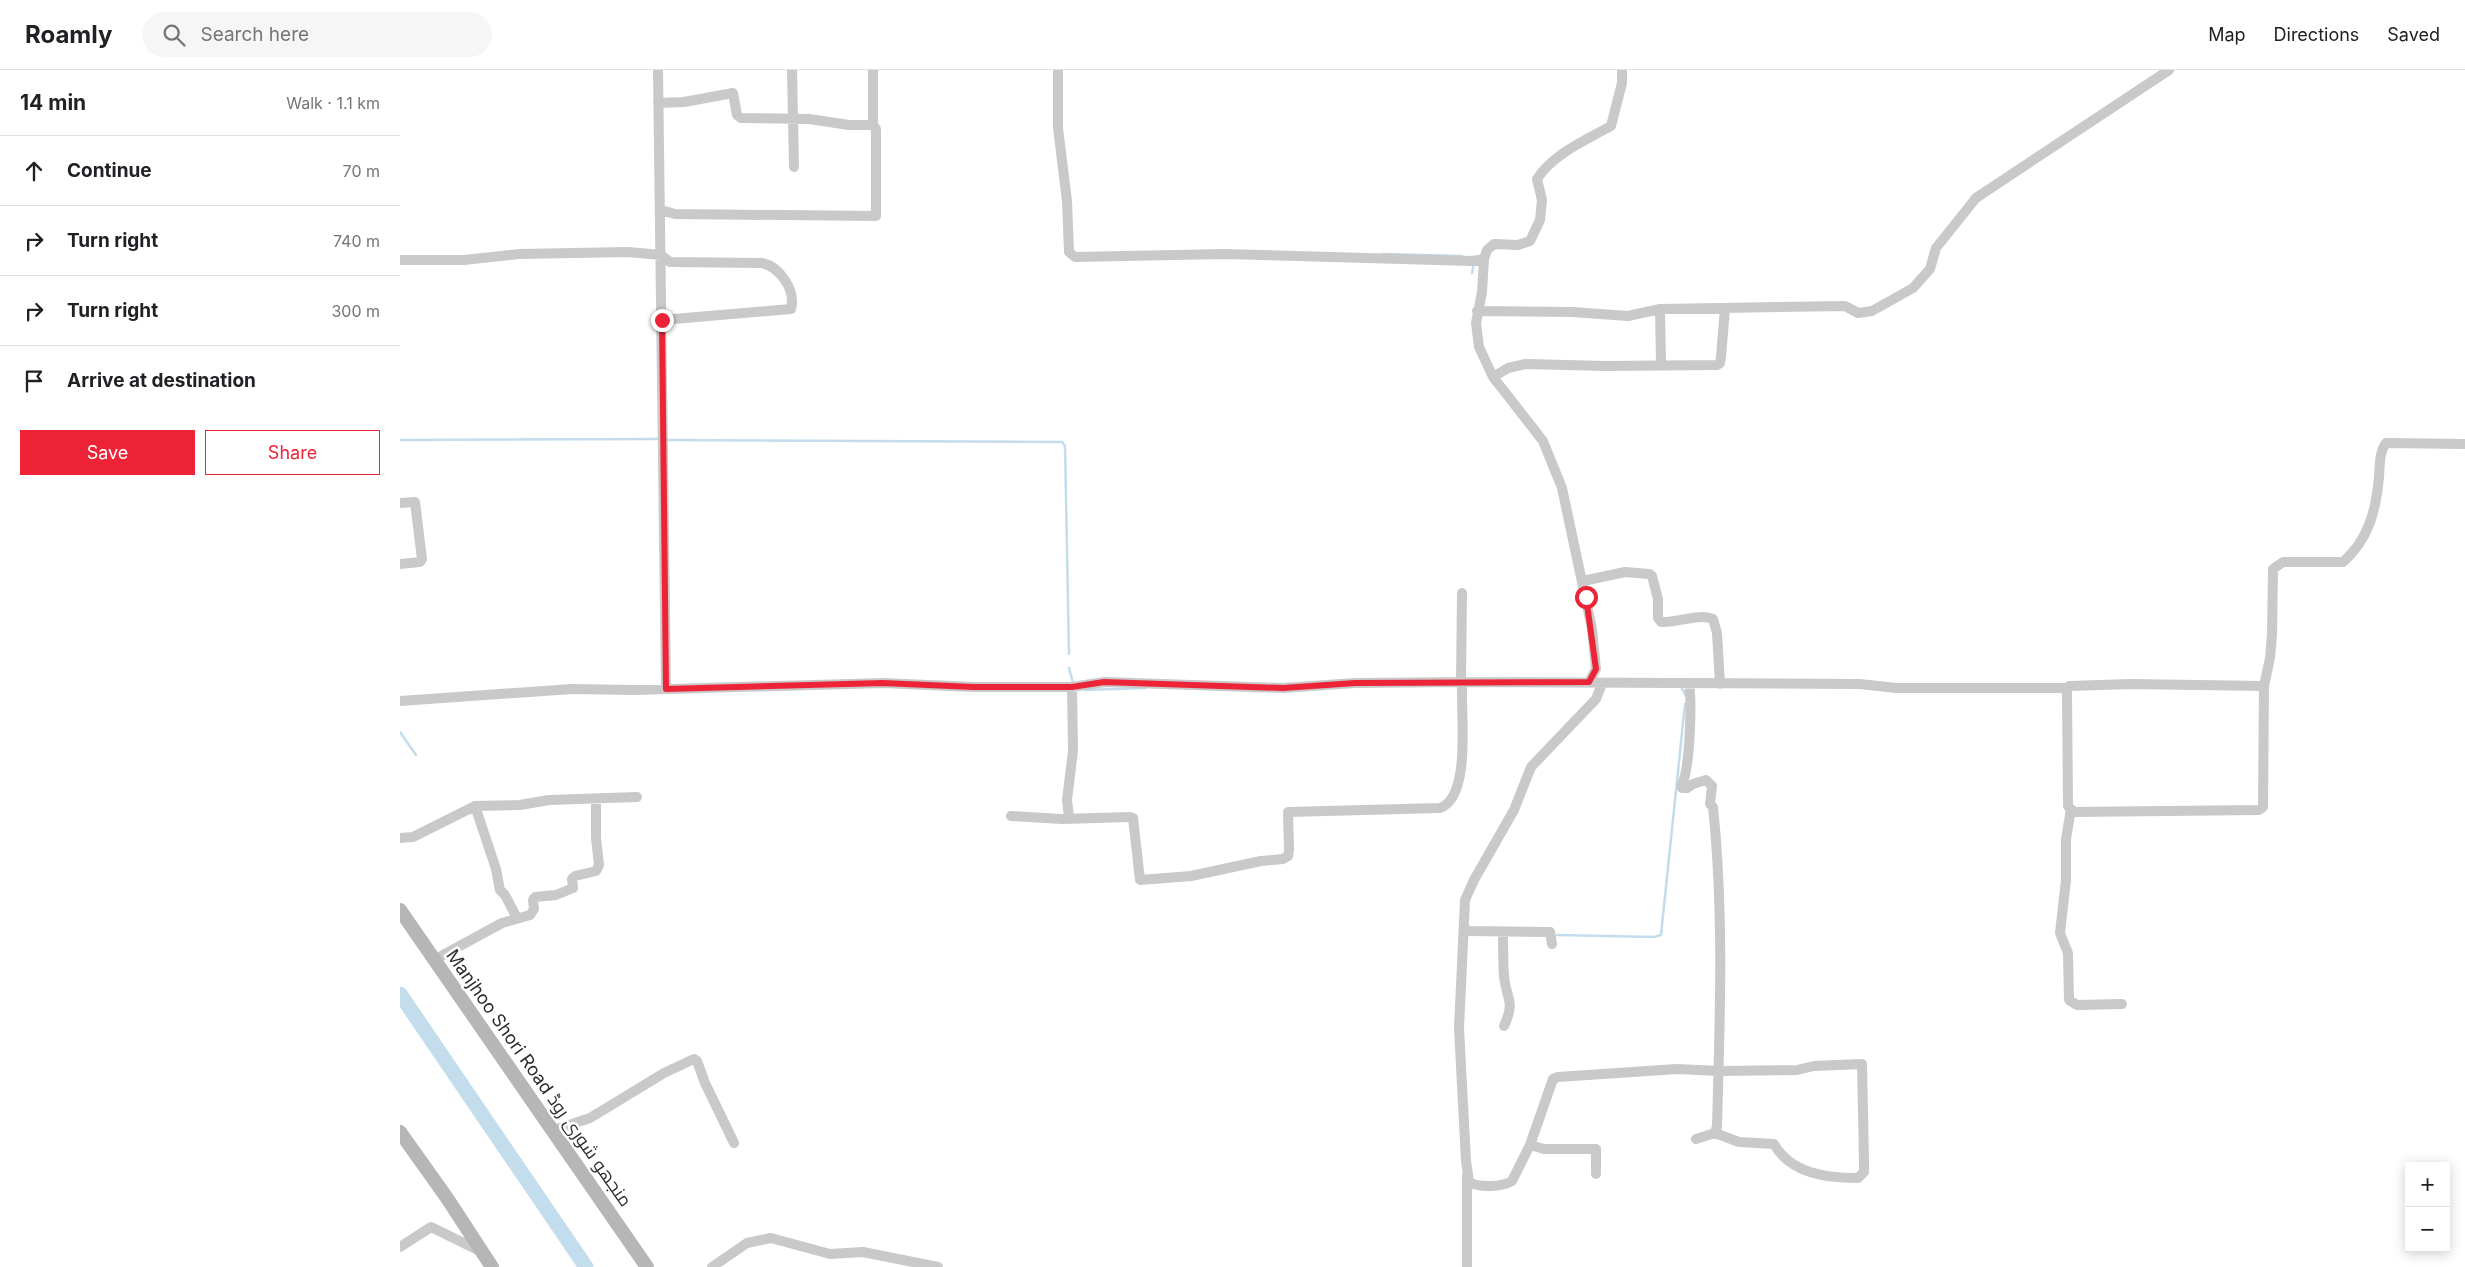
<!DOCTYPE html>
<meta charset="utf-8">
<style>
:root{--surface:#fff;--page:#f6f6f6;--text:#202124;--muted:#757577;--line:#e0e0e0;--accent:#ed2438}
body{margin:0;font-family:Inter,Cairo,sans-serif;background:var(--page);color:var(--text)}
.controls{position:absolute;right:15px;bottom:15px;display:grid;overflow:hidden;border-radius:0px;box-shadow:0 2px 12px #0003}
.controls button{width:45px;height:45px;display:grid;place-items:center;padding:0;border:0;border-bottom:1px solid var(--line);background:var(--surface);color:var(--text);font:25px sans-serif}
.stop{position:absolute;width:15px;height:15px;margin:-11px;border:4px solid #ed2438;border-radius:50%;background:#fff}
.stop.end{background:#ed2438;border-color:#fff;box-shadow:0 1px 5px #0008}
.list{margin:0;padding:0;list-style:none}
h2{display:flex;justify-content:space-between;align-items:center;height:65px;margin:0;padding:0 20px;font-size:21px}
h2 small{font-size:16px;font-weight:400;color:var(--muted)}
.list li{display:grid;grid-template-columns:32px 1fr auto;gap:15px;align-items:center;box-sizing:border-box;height:70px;padding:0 20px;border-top:1px solid var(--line)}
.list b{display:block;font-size:19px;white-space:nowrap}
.list em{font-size:16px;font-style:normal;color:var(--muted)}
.actions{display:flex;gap:10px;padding:15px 20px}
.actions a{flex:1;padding:11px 0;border:1px solid var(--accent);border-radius:0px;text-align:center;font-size:18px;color:var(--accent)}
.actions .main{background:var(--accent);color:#fff}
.icon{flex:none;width:28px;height:28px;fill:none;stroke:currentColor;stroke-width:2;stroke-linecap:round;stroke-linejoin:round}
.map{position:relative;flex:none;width:2065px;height:1197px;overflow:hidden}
header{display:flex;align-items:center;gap:30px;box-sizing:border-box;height:70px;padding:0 25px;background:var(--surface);border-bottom:1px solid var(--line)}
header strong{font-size:24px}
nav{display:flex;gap:28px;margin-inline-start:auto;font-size:18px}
.search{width:350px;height:45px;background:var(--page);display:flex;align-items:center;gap:12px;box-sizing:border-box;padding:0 18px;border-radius:28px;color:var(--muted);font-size:19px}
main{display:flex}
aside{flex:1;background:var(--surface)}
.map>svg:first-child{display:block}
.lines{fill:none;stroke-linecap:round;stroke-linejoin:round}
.stream{stroke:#c3ddec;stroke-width:2.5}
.river{stroke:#c3ddec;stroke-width:15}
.street{stroke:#c9c9c9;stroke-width:10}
.secondary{stroke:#b6b6b6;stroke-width:14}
.route{stroke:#ed2438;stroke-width:6}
.labels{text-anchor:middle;stroke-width:5;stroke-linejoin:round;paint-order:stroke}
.street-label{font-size:18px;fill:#2c2c2c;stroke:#fff}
</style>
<header>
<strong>Roamly</strong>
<div class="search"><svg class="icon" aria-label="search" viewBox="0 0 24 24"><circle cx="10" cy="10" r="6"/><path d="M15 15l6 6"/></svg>Search here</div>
<nav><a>Map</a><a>Directions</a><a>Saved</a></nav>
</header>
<main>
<aside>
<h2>14 min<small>Walk · 1.1 km</small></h2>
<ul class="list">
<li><svg class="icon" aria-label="ahead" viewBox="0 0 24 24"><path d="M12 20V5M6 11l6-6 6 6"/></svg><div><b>Continue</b></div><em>70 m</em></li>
<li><svg class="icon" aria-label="right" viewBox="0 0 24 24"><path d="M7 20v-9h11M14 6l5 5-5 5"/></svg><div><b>Turn right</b></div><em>740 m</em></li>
<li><svg class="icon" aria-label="right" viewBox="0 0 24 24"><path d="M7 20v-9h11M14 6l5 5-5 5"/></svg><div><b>Turn right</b></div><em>300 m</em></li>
<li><svg class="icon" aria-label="arrive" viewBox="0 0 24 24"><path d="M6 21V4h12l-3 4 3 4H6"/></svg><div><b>Arrive at destination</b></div></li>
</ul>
<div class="actions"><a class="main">Save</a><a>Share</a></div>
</aside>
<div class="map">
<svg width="2065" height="1197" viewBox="0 0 2065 1197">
<rect width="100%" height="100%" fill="#fff"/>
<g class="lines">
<path class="stream" d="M983,184l79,2
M1072,203l2,-10
M0,370l261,-1
M266,370l396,2 3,4 4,208
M669,598l4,15
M1282,619l4,7
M685,620l60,-2
M0,662l16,23
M1157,865l97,2 7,-2 24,-231"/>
<path class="river" d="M0,924l186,273"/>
<path class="street" d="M258,0l8,619
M392,0l2,97
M658,0v58l9,73 2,51 6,5 149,-3 248,7 12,-2 -2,33 -6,31 3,24 14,30 50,64 19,47 30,141 4,40 -7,13
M258,33l26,-1 49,-9 4,22 4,3 68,1 40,6h24v-55
M261,140l14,4 201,2v-87l-3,-4
M1084,189l3,-9 7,-6 24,1 12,-4 10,-21 2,-20 -5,-21c16,-25 49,-39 74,-53l11,-43v-13
M0,190h64l55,-6 109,-2 33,3 9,7 92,1c18,4 34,27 29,46l-129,11
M1260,239l1,55
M1077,241l95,1 56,4 32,-7 185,-3 13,7 14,-2 41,-23 17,-19 6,-21 40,-50 193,-128
M1093,307l15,-9 18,-4 80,2 111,-1 3,-2 1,-6 4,-49
M0,433l15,-1 7,57 -2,3 -20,2
M1183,511l42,-9 24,2 3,2 6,23v19l3,4c16,1 37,-9 52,-3l4,14 3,51
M1061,612l1,-89
M1202,614l-6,15 -65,68 -17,43 -40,70 -9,20 -6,128 7,133 3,21c10,6 33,5 43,-1l18,-36 23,-66 5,-2 119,-8 42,2 78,-1 17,-4 48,-2 2,97v11l-6,6c-31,0 -67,-4 -84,-34l-35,-2 -24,-9
M1289,614c3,18 1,85 -7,100v4h5l6,-4 13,-4 6,6 -2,18 3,3c11,106 7,212 4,319l-2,7 -19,6
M1666,620l3,-4 62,-2 133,2
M0,631l172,-12 63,1 248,-7 90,4h99l33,-5 178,6 72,-5 106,-1 399,2 36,4h169l2,5 1,113 5,6 186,-2 4,-3 1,-121 6,-28 2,-23 1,-66 10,-7h60c26,-23 33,-52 36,-85 1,-12 0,-24 7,-34l79,1
M75,736l21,63 4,21 5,5 12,23
M1671,739l-5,30v41l-6,53 8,20 1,47 8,5 45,-1
M611,746l51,3 68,-2 3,1 7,62 51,-4 70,-15 22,-2 5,-3 1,-6 -1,-38 152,-4c31,-11 21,-91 22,-119
M669,747l-2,-17 6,-49 -1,-64
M0,768l13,-1 62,-31 45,-1 29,-5 88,-3
M1064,858l5,3 81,1 2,12
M1103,862c0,14 0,29 1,44 2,24 12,24 0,50
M34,890l68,-37 28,-8 4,-6 -1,-9 2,-3 21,-2 17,-7 -1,-9 3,-3 21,-5 3,-6 -3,-27v-39
M154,1060l36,-12 74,-45 30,-14 3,2 8,22 29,60
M1130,1075l14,4h52v25
M1067,1105v92
M0,1177l31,-20 51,25
M312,1197l35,-24 24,-5 59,16 33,-2 75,15"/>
<path class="secondary" d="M0,840l247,357
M0,1062l47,66 45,69"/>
</g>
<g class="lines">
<path class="route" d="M262,250l4,369 217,-6 90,4h99l32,-5 179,6 72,-5 234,-1 7,-13 -10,-72"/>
</g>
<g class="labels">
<g class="street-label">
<text transform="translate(139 1008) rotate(55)" y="6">Manjhoo Shori Road منجھو شوری روڈ</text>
</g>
</g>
</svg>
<div class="controls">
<button>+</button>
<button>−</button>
</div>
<div class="stop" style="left:1186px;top:527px"></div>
<div class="stop end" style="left:262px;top:250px"></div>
</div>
</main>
